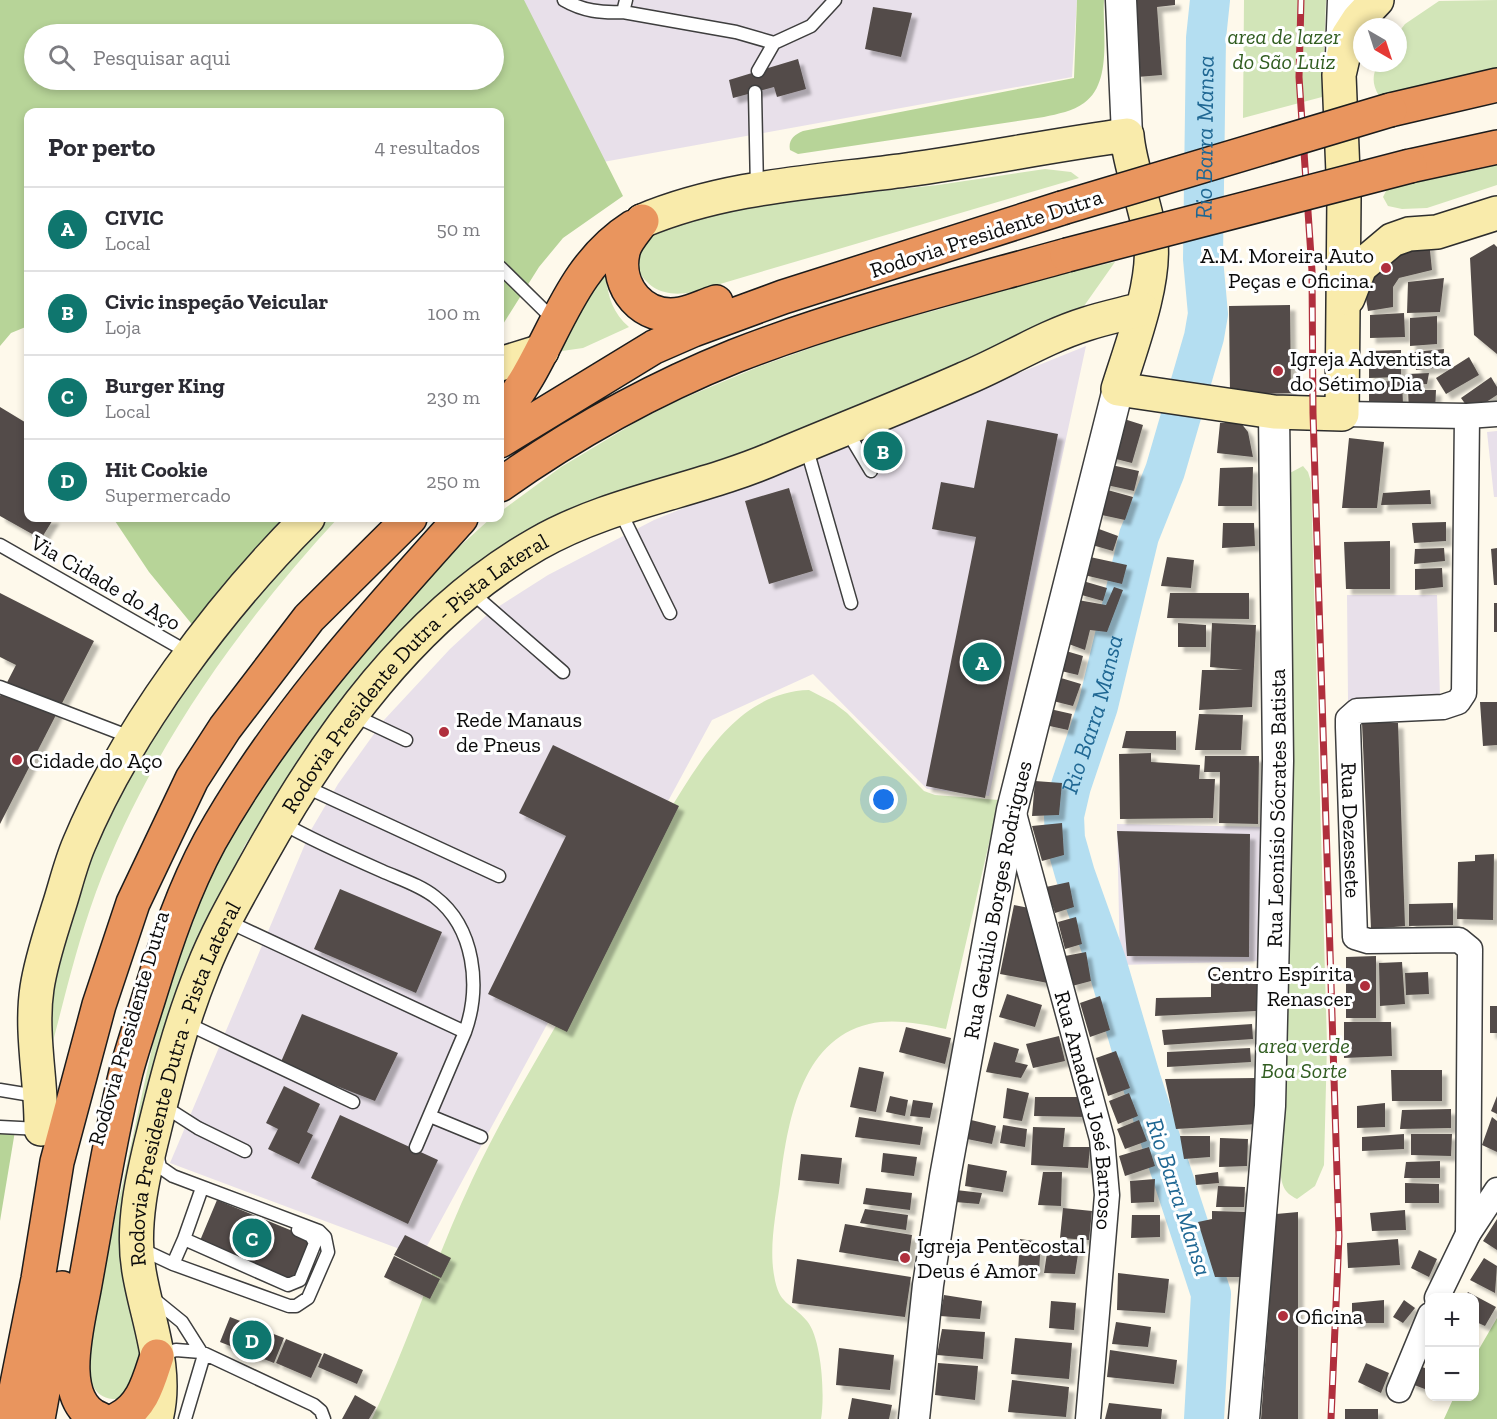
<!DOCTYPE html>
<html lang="pt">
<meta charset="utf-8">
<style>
:root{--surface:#fff;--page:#f7f7f7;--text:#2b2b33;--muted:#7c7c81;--line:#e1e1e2;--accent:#0f766e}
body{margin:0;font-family:"Zilla Slab",serif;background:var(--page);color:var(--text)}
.controls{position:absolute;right:18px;bottom:18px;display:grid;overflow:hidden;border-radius:12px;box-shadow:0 3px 9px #0003}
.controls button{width:54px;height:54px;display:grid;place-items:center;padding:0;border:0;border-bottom:2px solid var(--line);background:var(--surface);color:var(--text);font:30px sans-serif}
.compass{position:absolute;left:1353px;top:18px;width:54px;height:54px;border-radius:50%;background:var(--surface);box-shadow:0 3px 9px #0003;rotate:141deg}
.you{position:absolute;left:884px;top:800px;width:21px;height:21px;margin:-15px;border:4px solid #fff;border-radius:50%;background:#1a73e8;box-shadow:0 0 0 9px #1a73e833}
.badge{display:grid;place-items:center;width:39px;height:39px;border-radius:50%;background:var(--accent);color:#fff;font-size:20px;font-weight:700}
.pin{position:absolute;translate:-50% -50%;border:3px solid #fff;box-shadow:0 2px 6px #0006}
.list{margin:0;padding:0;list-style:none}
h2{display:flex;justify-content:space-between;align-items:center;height:78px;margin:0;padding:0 24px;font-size:26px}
h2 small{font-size:20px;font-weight:400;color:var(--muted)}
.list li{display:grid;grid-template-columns:39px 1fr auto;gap:18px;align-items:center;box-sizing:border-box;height:84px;padding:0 24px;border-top:2px solid var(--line)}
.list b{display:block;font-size:22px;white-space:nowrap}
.list p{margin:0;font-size:20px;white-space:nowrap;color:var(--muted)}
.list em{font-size:20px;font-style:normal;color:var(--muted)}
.icon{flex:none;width:33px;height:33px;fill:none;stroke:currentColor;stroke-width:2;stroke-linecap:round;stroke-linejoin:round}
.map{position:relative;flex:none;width:1497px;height:1419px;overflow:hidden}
.search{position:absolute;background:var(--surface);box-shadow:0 3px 9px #0003;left:24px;top:24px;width:480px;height:66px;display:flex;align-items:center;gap:15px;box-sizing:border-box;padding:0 21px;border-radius:33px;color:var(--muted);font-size:22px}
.panel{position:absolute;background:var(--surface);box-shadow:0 3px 9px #0003;left:24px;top:108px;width:480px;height:414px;border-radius:12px}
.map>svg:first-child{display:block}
.industrial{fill:#e8e0ea}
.green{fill:#d2e5b8}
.forest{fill:#b7d498;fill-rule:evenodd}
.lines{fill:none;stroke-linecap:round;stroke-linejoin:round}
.river{stroke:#b4def1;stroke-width:40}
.building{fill:#534c49;filter:url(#shadow)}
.service-casing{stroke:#3e3e3e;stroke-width:15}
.minor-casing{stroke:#3e3e3e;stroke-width:27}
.tertiary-casing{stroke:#3e3e3e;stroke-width:33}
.secondary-casing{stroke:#2d2d2d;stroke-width:36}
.motorway-casing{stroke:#1c1c1c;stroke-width:36}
.service{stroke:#fff;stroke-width:12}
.minor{stroke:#fff;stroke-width:24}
.tertiary{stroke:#fff;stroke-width:30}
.secondary{stroke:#f9ebab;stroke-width:33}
.motorway{stroke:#e9955e;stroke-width:33}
.rail-casing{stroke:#b02f3d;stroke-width:7}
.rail{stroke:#fff;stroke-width:4.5;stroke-dasharray:14;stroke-linecap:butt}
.motorway-bridge-casing{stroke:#1c1c1c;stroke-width:36;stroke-linecap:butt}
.motorway-bridge{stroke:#e9955e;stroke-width:33}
.poi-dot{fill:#b02f3d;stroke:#fff;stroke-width:2}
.labels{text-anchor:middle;stroke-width:6;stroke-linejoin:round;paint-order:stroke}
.park-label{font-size:22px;font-style:italic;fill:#315d21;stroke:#fff}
.street-label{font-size:22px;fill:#0b0b0b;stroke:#fff}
.poi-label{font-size:22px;fill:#0b0b0b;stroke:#fff;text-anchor:start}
.water-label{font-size:24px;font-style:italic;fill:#1f6793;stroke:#fff}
</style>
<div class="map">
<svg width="1497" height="1419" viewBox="0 0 1497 1419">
<defs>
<filter id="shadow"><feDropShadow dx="5.5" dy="5.5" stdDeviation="1.5" flood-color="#0004"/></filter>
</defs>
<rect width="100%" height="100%" fill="#fef9eb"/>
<path class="industrial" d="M462,0h615l-5,77 -480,87 -98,-130z
M1086,346l-97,450 -62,-7 -114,-115 -101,46 -291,537 -251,-94 141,-333 27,-46 46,-64 66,-71 40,-37 58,-37 106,-55z
M1497,431v66h-3l-7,-65z
M1347,595h90l3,102 -92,4z
M1117,824l149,3 -3,134 -143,4z"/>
<path class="green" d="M1244,0h82l-4,97 -79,21z
M1497,0v73l-30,8 -88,15c-7,-12 -7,-20 -1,-33h20v-30l7,-9 34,-23z
M1497,158v27l-70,23 -25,1 -14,-3 -5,-9 4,-8z
M1045,169l26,3 8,6 -386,114c-26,5 -44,-1 -57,-25l7,-34 80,-25 215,-23z
M1115,262l-31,44 -192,87 -145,60 -205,70 -49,28 -70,56 -107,128 -71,110 -22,45 -60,150 -19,313 -16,45c-32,6 -37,-11 -44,-38l91,-417 87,-169 164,-197 65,-59h9v-6l61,-45 75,-45 41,-21 81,-34 109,-39 70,-18 100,-31z
M607,269c-2,22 5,44 22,58l-46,21 -28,4 4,-12z
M1303,466l5,6 3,10 16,562 -3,121 -9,21 -18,13c-14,-7 -15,-14 -17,-29l8,-696z
M323,518h15c-100,108 -190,235 -242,374 -19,52 -31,104 -45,157l-5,-18 22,-128 67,-142 68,-102z
M809,690l25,13 13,10 77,78 11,4 64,5 -53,229c-24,-5 -52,-11 -77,-5 -69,16 -82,101 -89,160 -4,29 -11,62 -6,91 5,31 16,26 33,46 15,18 18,76 14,98h-449c37,-78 63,-160 100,-239 35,-76 81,-145 120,-219 13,-25 21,-53 33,-79 11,-23 28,-44 41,-66 33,-53 71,-124 143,-126z"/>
<path class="forest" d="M0,0h524l99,196 -60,42 -24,29 -39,62v-217h-472v214l-17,7 -11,13zM34,34h460v46h-460z
M1077,0h27c-2,30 9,83 -20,103 -11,8 -26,11 -40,14l-246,37 -8,-4c-2,-10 4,-15 13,-19l271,-53z
M113,518h175l-93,110 -46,-56z
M0,1124l16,1 -16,96z
M1497,1318v101h-53l10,-22 20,-1 1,-40z"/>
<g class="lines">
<path class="river" id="s1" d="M1204,1419l7,-125 -70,-214 -35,-119 -31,-87 -10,-35 -1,-23 7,-30 27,-80 41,-170 26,-65 39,-134 4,-23 -5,-55 3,-221 4,-38"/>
</g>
<path class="building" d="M1132,0h43v5l-18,2 5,68 -25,2z
M873,7l39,6 -11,44 -36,-8z
M798,59l8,30 -29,8 -3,-10 -41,11 -4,-18z
M1429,241l3,29 -33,8 -6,9v20l-25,4 -3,-19 13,-31z
M1494,244l3,3v107l-23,-19 -4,-77z
M1444,278l-4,34 -33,1 1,-31z
M1290,305l1,88 -61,2 -1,-89z
M1404,313l1,24 -35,1v-23z
M1437,316v28l-27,2v-28z
M1444,349l-1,18 -27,3 -2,-18z
M1401,350v27l-32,1v-27z
M1469,357l10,18 -33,19 -10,-16z
M1429,373l-2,11 -19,1v-11z
M1491,377l6,10v8l-26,17 -10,-14z
M1402,380l1,24 -34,2v-23z
M1408,390h28l-1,22 -26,1z
M0,407l28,17v94h26l-13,21 -41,-23z
M1121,418l22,7 -11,38 -24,-6z
M987,420l71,14 -73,364 -59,-12 50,-249 -44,-8 9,-47 33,6z
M1220,423h21l7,9 5,25 -36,-4z
M1349,438l35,4 -7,66h-35z
M1107,464l32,7 -5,20 -32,-7z
M1253,467l-1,39h-34l2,-38z
M789,488l24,83 -44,13 -24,-83z
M1104,489l29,8 -8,23 -28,-6z
M1430,490l1,14 -50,1 2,-12z
M1446,522v19l-32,2 -2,-20z
M1223,523h31l1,23 -33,2z
M1099,529l19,7 -5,15 -21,-6z
M1390,541v48h-44l-2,-47z
M1444,548l1,13 -31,3 1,-15z
M1497,548v37h-3l-3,-36z
M1090,557l37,8 -5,19 -38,-9z
M1167,557l27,3 -3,28 -30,-2z
M1442,568l1,19 -28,3v-21z
M1083,581l24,7 -4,13 -25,-7z
M1114,587l9,3 -16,42 -17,-2 -5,20 -19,-7 12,-43 28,5z
M0,593l94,48 -94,183v-128l16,-31 -16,-8z
M1170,593h79v26l-82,-1z
M1494,603h3v29h-3z
M1178,623l28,2v22h-28z
M1212,623l44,2 -4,82 -53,3 3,-40h41l-33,-3z
M1066,651l17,5 -5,19 -17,-4z
M1061,678l20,6 -8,22 -20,-5z
M1480,702h17v43l-14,1z
M1050,709l22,5 -4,16 -23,-5z
M1199,714l44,1 -2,35h-46z
M1362,723h36l7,203 -34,3z
M1126,731h50v19l-54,-2z
M553,745l126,61 -112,226 -79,-38 78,-158 -47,-23z
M1151,753v9l49,3 -1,14h16l-2,39 -93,1 -1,-65z
M1205,756h54l-1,68 -39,-1 1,-51h-16z
M1035,781l27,2 -3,32 -27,1z
M1062,823l2,32 -22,6 -10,-35z
M1117,831l133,3 -1,123 -122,-1z
M1494,854l-1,66 -36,-1 1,-57 17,-1v-6z
M1069,882l5,25 -19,6 -9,-26z
M340,889l102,43 -26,61 -102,-44z
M1453,903v22l-44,1v-22z
M1014,905l15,3 19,75 -48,-9z
M1076,917l6,27 -17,5 -7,-27z
M1086,952l5,29 -19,5 -7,-30z
M1376,956v62h-30v-61z
M1402,962l3,42 -25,2 -1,-43z
M1428,972l1,22 -23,1 -1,-22z
M1211,974h49l-4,37 -101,5 1,-18 55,-1z
M1007,994l35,11 -7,22 -36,-10z
M1100,996l10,34 -20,7 -10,-34z
M1490,1006h7v27h-7z
M302,1014l96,39 -23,48 -95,-37z
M1344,1022h47l1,34 -48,2z
M1252,1024l1,15 -89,6 -2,-15z
M906,1027l45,11 -6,26 -46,-12z
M1059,1036l6,25 -32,7 -7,-24z
M994,1042l25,7 -4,13 13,3 -7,13 -35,-6z
M1250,1048l1,14 -84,5v-15z
M1116,1051l14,37 -22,8 -12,-38z
M859,1067l25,5 -8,40 -26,-5z
M1391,1070h51v31h-50z
M1255,1078l3,46 -82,5 -11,-50z
M284,1086l36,18 -13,28 6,3 -14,29 -31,-15 10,-20 -12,-6z
M1007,1088l22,5 -7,28 -19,-3z
M1129,1093l9,23 -20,8 -9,-23z
M890,1096l18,4 -3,16 -19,-4z
M1497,1096v18l-6,-3z
M1035,1097h45l6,20 -52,-1z
M913,1100l20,3 -3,15 -20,-2z
M1385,1103v24l-28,1v-22z
M1451,1109v19l-51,1 2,-19z
M340,1115l98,45 -30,64 -97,-46z
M859,1117l64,10 -3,18 -65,-8z
M1492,1117l5,4v31l-15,-7z
M967,1119l29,7 -4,18 -30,-6z
M1139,1120l8,21 -22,8 -8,-20z
M1003,1125l24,4 -2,18 -25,-4z
M1033,1127l32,1 -2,19h27l-2,21 -57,-3z
M1404,1134v15l-42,2v-14z
M1411,1134h41l-1,22 -40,-1z
M1180,1136h30v21l-26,2z
M1220,1138l28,1 -1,27 -28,1z
M1149,1147l6,19 -30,10 -6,-20z
M883,1153l34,4 -3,19 -33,-4z
M801,1154l41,4 -3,26 -41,-4z
M1440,1161v17h-36l2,-16z
M968,1164l39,7 -4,21 -38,-6z
M1043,1172h19l-1,34 -23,-1z
M1218,1172l1,11 -23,2 -1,-10z
M1155,1179l-1,23 -23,1 -1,-22z
M1405,1183l34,1v19h-34z
M1218,1186l27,1 -1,20h-28z
M866,1188l46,5 -2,17 -47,-6z
M956,1190l26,3 -3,11 -24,-2z
M217,1200l78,32 -2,2 20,8 -17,41 -97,-40z
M1063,1208l29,3 -3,29 -29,-2z
M865,1209l43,6 -2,15 -46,-7z
M1405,1210l1,20 -34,1 -2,-18z
M1212,1211l35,1 -1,65h-31l-17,-55 14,-3z
M1298,1212v207h-37l15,-205z
M1132,1215h28v22l-29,1z
M1497,1219v31l-14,-9z
M845,1224l67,11 -4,28 -69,-11z
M405,1235l46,23 -10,20 -47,-23z
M1020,1239l21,3 -2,29 -21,1z
M1398,1239l2,26 -52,3 -1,-25z
M1048,1246l31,2 -4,26 -31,-1z
M1419,1250l18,9 -8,18 -18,-9z
M394,1256l46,23 -10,20 -46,-22z
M1484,1258l13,8 -2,27 -25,-13z
M797,1259l114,18 -6,40 -113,-14z
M1118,1273l51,6 -4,34 -48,-3z
M1468,1292l28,15 -11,19 -11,-5v-23h-10z
M944,1295l38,6 -2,18 -40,-3z
M1384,1300v23h-32v-20z
M1404,1300l11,8 -12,15 -10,-6z
M1051,1301l25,2 -2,27 -25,-2z
M230,1317l54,21 -10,25 -54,-21z
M1116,1322l35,5 -3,20 -36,-3z
M942,1329l43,3 -2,27 -46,-4z
M1015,1338l57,5 -3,36 -58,-5z
M286,1339l36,15 -11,24 -35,-15z
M839,1348l55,7 -4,35 -54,-5z
M1110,1350l67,10 -3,24 -67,-7z
M324,1353l39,17 -6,14 -39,-17z
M938,1363l40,3 -3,34 -40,-5z
M1366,1363l23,10 -8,20 -23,-11z
M1417,1365l13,5v21l-21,-8z
M1012,1380l57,7 -3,30 -58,-5z
M355,1395l21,12 -7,12h-27z
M852,1398l40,7 -3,14h-41z
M1109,1403l53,6 -1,10h-56z
M1345,1409h33v10h-33z"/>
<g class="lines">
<g class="service-casing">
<path id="service" d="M564,0c19,11 37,13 59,12l3,-12
M623,12l113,20 38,11
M758,71l16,-28 37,-17 24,-26
M755,92l2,97
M500,267l55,54
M847,431l24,40
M806,446l45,157
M619,509l51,104
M0,545l191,109
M471,592l92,80
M0,687l133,51
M353,715l53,25
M304,786l195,90
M282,823c32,18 66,33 100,48 18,8 38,14 53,26 40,31 46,90 30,135l-49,115
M227,921l238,111
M186,1023l167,79
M0,1090l37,6
M162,1105l36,23 47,23
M430,1116l51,21
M0,1127l40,2
M202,1188l-18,51 104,46 12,-5 15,-37 -4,-7 -13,-6
M141,1249l32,15 116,42h7l12,-8 20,-46 -3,-15 -6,-6 -146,-55 -13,-9 -3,-14
M173,1264l11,-25
M150,1296l32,26 19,30
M160,1355l16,-5 25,2 113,53 7,6 3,8
M185,1419l19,-64"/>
</g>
<g class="minor-casing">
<g id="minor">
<path d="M1342,414l125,2 30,-2"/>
<path id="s2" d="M1467,416l-3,277 -6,9 -15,5 -86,4 -9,8v8l7,210 13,4 91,-1 11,9 -2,285"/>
<path id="s3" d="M1013,810l89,329 5,56 -19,224"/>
<path d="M1437,1298l31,-64 29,-44"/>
<path d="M1399,1390l31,-75"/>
</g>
</g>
<g class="tertiary-casing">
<g id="tertiary">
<path d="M1121,0l6,135"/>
<path d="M1341,54l2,-54"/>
<path id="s4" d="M914,1419l14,-134 17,-108 67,-367 106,-421"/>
<path id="s5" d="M1244,1419l26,-313 8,-345 -4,-349"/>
</g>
</g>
<g class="secondary-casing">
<g id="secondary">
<path d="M642,221c83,-35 175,-39 264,-51 74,-10 147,-25 221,-35 3,36 20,70 24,107 4,43 -20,105 -33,147l156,23 68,2 2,-216 -5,-123 9,-39 11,-17 18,-19"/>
<path d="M1348,298l12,-31 32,-27 17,-6 28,-2 60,-19"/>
<path d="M500,364l42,-13"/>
<path d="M41,1129c1,-46 -11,-95 -4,-141 4,-27 13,-53 21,-79 7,-21 12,-44 21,-65 48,-115 141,-238 229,-326"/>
<path id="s6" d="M156,1419c13,-50 -9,-99 -17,-148 -8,-45 4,-96 15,-140 13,-54 27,-108 48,-160 15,-39 36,-75 56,-111 68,-122 155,-245 279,-316 75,-43 163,-53 242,-88 62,-26 124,-50 185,-77 41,-17 80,-42 122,-55 18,-6 38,-10 56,-15"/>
</g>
</g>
<g class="motorway-casing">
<path id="motorway" d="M1390,110l107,-25
M1410,166l87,-19
M642,221c-6,9 -17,20 -19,31 -8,35 20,69 58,62 11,-2 23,-8 35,-12
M500,416c53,-61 61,-143 133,-189
M500,441l154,-94 39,-17 90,-33 279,-89
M500,485c72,-51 153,-96 235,-129 108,-42 221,-70 332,-101
M10,1419l28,-140 19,-117 42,-157 34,-102 59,-124 33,-51 84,-110 101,-100
M38,1419l24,-131
M100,1419c-46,-17 -21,-99 -15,-135 13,-71 24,-143 41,-212 7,-26 16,-52 24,-78 16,-52 34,-105 60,-153 67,-120 160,-222 251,-323
M118,1419c25,-12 31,-39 39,-63"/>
</g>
<use href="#service" class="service"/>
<use href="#minor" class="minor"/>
<use href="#tertiary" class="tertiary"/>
<use href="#secondary" class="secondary"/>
<use href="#motorway" class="motorway"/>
<g class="rail-casing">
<path id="rail" d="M1301,0l-2,77 13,194 1,142 26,823 -8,183"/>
</g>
<use href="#rail" class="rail"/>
<g class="motorway-bridge-casing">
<path id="motorway-bridge" d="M1062,208l328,-98
M1067,255l343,-89"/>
</g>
<use href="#motorway-bridge" class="motorway-bridge"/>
</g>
<g class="poi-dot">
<circle cx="1386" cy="268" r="6"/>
<circle cx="1278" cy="371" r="6"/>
<circle cx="444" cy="732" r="6"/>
<circle cx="17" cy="760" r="6"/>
<circle cx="1365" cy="986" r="6"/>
<circle cx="905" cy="1258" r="6"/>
<circle cx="1283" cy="1316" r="6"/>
</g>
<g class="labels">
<g class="park-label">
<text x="1284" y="44">area de lazer<tspan x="1284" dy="25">do São Luiz</tspan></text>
<text x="1304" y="1053">area verde<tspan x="1304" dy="25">Boa Sorte</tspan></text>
</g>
<g class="street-label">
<text transform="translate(986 233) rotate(-18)" y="8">Rodovia Presidente Dutra</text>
<text transform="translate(106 582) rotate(30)" y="8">Via Cidade do Aço</text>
<text dy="8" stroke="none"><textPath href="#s6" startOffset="831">Rodovia Presidente Dutra - Pista Lateral</textPath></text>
<text dy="8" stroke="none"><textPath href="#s5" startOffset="612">Rua Leonísio Sócrates Batista</textPath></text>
<text dy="8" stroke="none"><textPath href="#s2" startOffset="513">Rua Dezessete</textPath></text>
<text dy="8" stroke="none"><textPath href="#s4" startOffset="526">Rua Getúlio Borges Rodrigues</textPath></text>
<text transform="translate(128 1028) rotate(-74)" y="8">Rodovia Presidente Dutra</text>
<text dy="8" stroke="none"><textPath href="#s6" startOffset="345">Rodovia Presidente Dutra - Pista Lateral</textPath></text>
<text dy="8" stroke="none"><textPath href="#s3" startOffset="310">Rua Amadeu José Barroso</textPath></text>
</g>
<g class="poi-label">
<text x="1374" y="263" text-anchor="end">A.M. Moreira Auto<tspan x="1374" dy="25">Peças e Oficina.</tspan></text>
<text x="1290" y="366">Igreja Adventista<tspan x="1290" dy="25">do Sétimo Dia</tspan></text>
<text x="456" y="727">Rede Manaus<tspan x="456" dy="25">de Pneus</tspan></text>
<text x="29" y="768">Cidade do Aço</text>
<text x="1353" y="981" text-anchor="end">Centro Espírita<tspan x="1353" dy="25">Renascer</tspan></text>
<text x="917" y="1253">Igreja Pentecostal<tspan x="917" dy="25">Deus é Amor</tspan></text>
<text x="1295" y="1324">Oficina</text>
</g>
<g class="water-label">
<text dy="8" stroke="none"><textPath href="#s1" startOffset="1326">Rio Barra Mansa</textPath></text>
<text dy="8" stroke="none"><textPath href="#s1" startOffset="732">Rio Barra Mansa</textPath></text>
<text transform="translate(1179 1197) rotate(72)" y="8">Rio Barra Mansa</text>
</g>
</g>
</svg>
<div class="controls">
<button>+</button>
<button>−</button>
</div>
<svg class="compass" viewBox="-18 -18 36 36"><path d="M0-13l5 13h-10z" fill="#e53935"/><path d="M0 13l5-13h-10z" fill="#7c7c81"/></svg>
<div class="you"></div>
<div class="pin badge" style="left:982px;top:662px">A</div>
<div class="pin badge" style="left:883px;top:451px">B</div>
<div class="pin badge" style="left:252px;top:1238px">C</div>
<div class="pin badge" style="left:252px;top:1340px">D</div>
<div class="search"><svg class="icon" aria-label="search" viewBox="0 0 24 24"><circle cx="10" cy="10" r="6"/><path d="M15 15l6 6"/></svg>Pesquisar aqui</div>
<section class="panel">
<h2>Por perto<small>4 resultados</small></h2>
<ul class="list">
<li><span class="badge">A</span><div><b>CIVIC</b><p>Local</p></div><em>50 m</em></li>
<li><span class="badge">B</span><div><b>Civic inspeção Veicular</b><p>Loja</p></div><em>100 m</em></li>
<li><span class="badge">C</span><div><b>Burger King</b><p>Local</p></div><em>230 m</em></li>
<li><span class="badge">D</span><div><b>Hit Cookie</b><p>Supermercado</p></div><em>250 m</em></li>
</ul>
</section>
</div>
